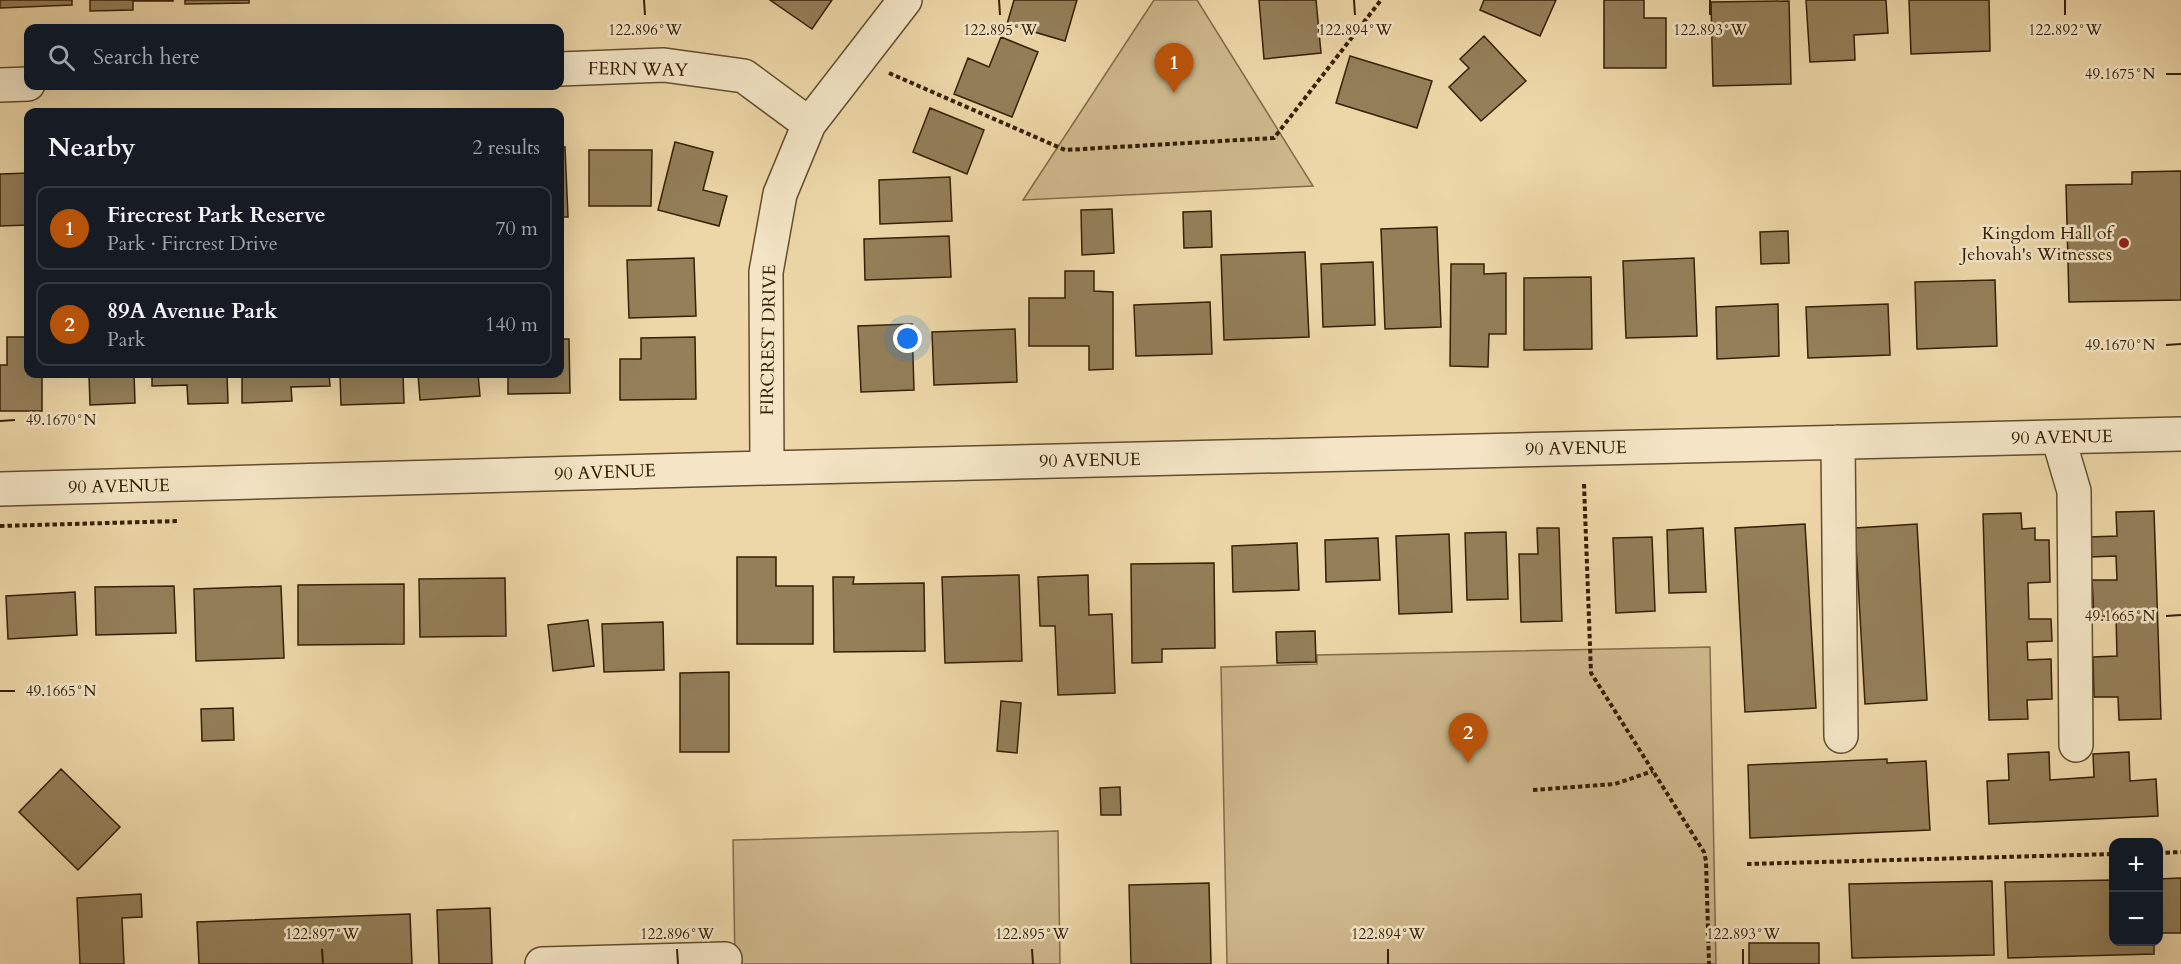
<!DOCTYPE html>
<meta charset="utf-8">
<style>
:root{--surface:#171b24;--page:#242831;--text:#f1f3f6;--muted:#9ea1a6;--line:#363941;--accent:#b45309}
body{margin:0;font-family:Cardo,serif;background:var(--page);color:var(--text)}
.controls{position:absolute;right:18px;bottom:18px;display:grid;overflow:hidden;border-radius:12px;box-shadow:0 6px 24px #0002}
.controls button{width:54px;height:54px;display:grid;place-items:center;padding:0;border:0;border-bottom:2px solid var(--line);background:var(--surface);color:var(--text);font:30px sans-serif}
.you{position:absolute;left:908px;top:339px;width:21px;height:21px;margin:-15px;border:4px solid #fff;border-radius:50%;background:#1a73e8;box-shadow:0 0 0 9px #1a73e833}
.badge{display:grid;place-items:center;width:39px;height:39px;border-radius:50%;background:var(--accent);color:#fff;font-size:20px;font-weight:700}
.pin{position:absolute;translate:-50% -50px;filter:drop-shadow(0 2px 3px #0008)}
.pin::after{content:'';position:absolute;top:32px;width:21px;height:18px;background:inherit;clip-path:polygon(0 0,100% 0,50% 100%)}
.list{margin:0;padding:0;list-style:none}
h2{display:flex;justify-content:space-between;align-items:center;height:78px;margin:0;padding:0 24px;font-size:26px}
h2 small{font-size:20px;font-weight:400;color:var(--muted)}
.list li{display:grid;grid-template-columns:39px 1fr auto;gap:18px;align-items:center;box-sizing:border-box;height:84px;margin:0 12px 12px;padding:0 12px;border:2px solid var(--line);border-radius:12px}
.list b{display:block;font-size:22px;white-space:nowrap}
.list p{margin:0;font-size:20px;white-space:nowrap;color:var(--muted)}
.list em{font-size:20px;font-style:normal;color:var(--muted)}
.icon{flex:none;width:33px;height:33px;fill:none;stroke:currentColor;stroke-width:2;stroke-linecap:round;stroke-linejoin:round}
.map{position:relative;flex:none;width:2181px;height:964px;overflow:hidden}
.search{position:absolute;background:var(--surface);box-shadow:0 6px 24px #0002;left:24px;top:24px;width:540px;height:66px;display:flex;align-items:center;gap:15px;box-sizing:border-box;padding:0 21px;border-radius:12px;color:var(--muted);font-size:22px}
.panel{position:absolute;background:var(--surface);box-shadow:0 6px 24px #0002;left:24px;top:108px;width:540px;height:270px;border-radius:12px}
.map>svg:first-child{display:block}
.green{fill:#ceb88c;stroke:#816c48;stroke-width:1.5}
.building{fill:#947f59;stroke:#342004;stroke-width:1.5}
.lines{fill:none;stroke-linecap:round;stroke-linejoin:round}
.minor-casing{stroke:#624e2d;stroke-width:36}
.path{stroke:#342004;stroke-width:4;stroke-dasharray:4.5 3;stroke-linecap:butt}
.minor{stroke:#f3e5c6;stroke-width:33}
.ticks{fill:none;stroke:#342004;stroke-width:2}
.poi-dot{fill:#8f2418;stroke:#f3e5c6;stroke-width:2}
.labels{text-anchor:middle;stroke-width:5;stroke-linejoin:round;paint-order:stroke}
.street-label{font-size:18px;fill:#342004;stroke:#f3e5c6}
.poi-label{font-size:18px;fill:#342004;stroke:#f3e5c6;text-anchor:end}
.ticks-label{font-size:15px;text-anchor:middle;fill:#342004;stroke:#f3e5c6;stroke-width:5;stroke-linejoin:round;paint-order:stroke}
</style>
<div class="map">
<svg width="2181" height="964" viewBox="0 0 2181 964">
<rect width="100%" height="100%" fill="#edd7a8"/>
<filter id="stains"><feTurbulence type="fractalNoise" baseFrequency=".00333" numOctaves="4"/><feColorMatrix values="0 0 0 0 .2 0 0 0 0 .09 0 0 0 0 .02 0 0 0 .5 -.17"/></filter>
<radialGradient id="worn" r=".72"><stop offset=".6" stop-color="#630" stop-opacity="0"/><stop offset="1" stop-color="#630" stop-opacity=".3"/></radialGradient>
<path class="green" d="M1154,0h43l116,186 -290,14z
M1710,647l6,317h-489l-6,-297 96,-3v-9z
M1058,831l2,133h-325l-2,-124z"/>
<path class="building" d="M0,0h72v5l-72,3z
M90,0h83v1h-40v9l-43,1z
M185,0h64v3l-64,1z
M770,0h62l-20,29z
M1014,0h63l-12,41 -58,-17z
M1259,0h57l5,53 -57,6z
M1484,0h72l-16,36 -60,-26z
M1604,0h40v18h22v50h-62z
M1806,0h80l2,33 -34,2 1,25 -45,2z
M1909,0h80l1,51 -79,3z
M1789,1l2,83 -78,2 -2,-84z
M1484,36l42,45 -45,40 -32,-34 20,-19 -9,-9z
M1001,37l37,15 -26,65 -58,-23 14,-36 21,9z
M1350,56l82,25 -15,47 -81,-25z
M930,108l54,22 -17,44 -54,-22z
M675,142l38,10 -10,38 24,6 -8,30 -61,-16z
M565,147l3,70h-8v-69z
M589,150h63l-1,56h-62z
M2181,171v129l-112,2 -3,-117 66,-1v-12z
M28,173v52l-28,1v-52z
M950,177l2,44 -72,3 -1,-44z
M1112,209l2,44 -32,2 -1,-45z
M1211,211l1,36 -28,1 -1,-36z
M1437,227l4,100 -56,2 -4,-100z
M1788,231l1,32 -28,1 -1,-32z
M949,236l2,41 -86,3 -1,-41z
M1305,252l4,85 -85,3 -3,-85z
M694,258l2,58 -67,2 -2,-58z
M1694,258l3,78 -71,2 -3,-77z
M1373,262l2,63 -52,2 -2,-63z
M1451,264h33v10l22,-1v61h-17l-1,33 -38,-1z
M1065,271h29v20l19,1v77l-24,1v-24h-60v-48h36z
M1591,277l1,72 -68,1v-72z
M1995,280l2,66 -80,3 -2,-67z
M1210,302l2,52 -76,2 -2,-51z
M1778,304l1,52 -62,3 -1,-52z
M1888,304l2,51 -82,3 -2,-51z
M912,324l2,66 -53,2 -3,-66z
M1015,329l2,53 -83,3 -2,-53z
M7,337h21v37h14v37h-42v-46h7z
M695,337l1,62 -76,1v-41h21v-21z
M560,339h9l1,54 -62,1v-20h52z
M89,374h45l1,29 -45,2z
M152,374h75l1,29 -40,1 -1,-19 -35,1z
M242,374h87l1,12 -39,1 1,14 -50,2z
M340,374h63l1,29 -63,2z
M418,374h60l2,22 -60,4z
M2154,511l7,208 -42,1 -1,-23h-24l-1,-40 24,-1 -1,-40 -22,1 -2,-37h25l-1,-24 -26,1 -1,-20 28,-1 -1,-24z
M2021,513l1,16 13,-1v12h14l1,42 -22,1 1,36h22l1,22 -25,1 1,18 23,-1 1,40 -25,1 1,19 -39,1 -6,-206z
M1805,524l11,184 -71,4 -10,-184z
M1917,524l10,176 -62,4 -10,-176z
M1537,528h22l3,93 -41,1 -2,-68h19z
M1703,528l3,64 -37,1 -2,-63z
M1506,532l2,67 -41,1 -2,-67z
M1449,534l3,78 -53,2 -3,-78z
M1652,537l3,74 -39,2 -3,-75z
M1378,538l2,42 -54,2 -1,-42z
M1297,543l2,47 -66,2 -1,-46z
M737,557h39v29h37v58h-76z
M1214,563l1,85 -53,1v13l-30,1 -1,-99z
M1019,575l3,86 -77,2 -3,-86z
M1088,575l1,40 23,-1 3,79 -57,2 -3,-69h-15l-2,-49z
M833,577h21l-1,7 71,-1 1,68 -91,1z
M505,578l1,58 -86,1 -1,-58z
M404,584v60l-106,1v-60z
M174,586l2,47 -80,2 -1,-48z
M281,586l3,72 -88,3 -2,-72z
M75,592l2,43 -69,4 -2,-43z
M588,620l6,46 -41,5 -5,-46z
M663,622l1,48 -60,2 -2,-48z
M1315,631l1,31 -39,1 -1,-31z
M729,672v80h-49v-79z
M1001,701l20,2 -4,50 -20,-2z
M233,708l1,32 -32,1 -1,-32z
M2049,752l1,28 44,-3 -1,-23 36,-2 1,29 26,-2 2,37 -169,8 -2,-43 22,-1 -1,-26z
M1887,759v4l39,-2 4,69 -180,8 -2,-73z
M61,769l59,58 -42,43 -59,-58z
M1120,787l1,28h-20l-1,-27z
M2181,878v55h-23v-54z
M2114,880v62h40v12l-146,4 -3,-76z
M1992,881l2,74 -142,3 -3,-74z
M1209,883l2,81h-80l-2,-79z
M141,894l1,23 -20,1 2,46h-44l-3,-66z
M490,908l2,56h-53l-2,-54z
M410,914l2,50h-213l-2,-42z
M1749,943h70v21h-70z"/>
<g class="lines">
<g class="minor-casing">
<path id="minor" d="M560,69l104,-4 80,11 65,48
M0,85l28,-1
M2058,437l16,54 2,254
M1838,442l3,294
M767,468l-1,-196 14,-78 29,-70 96,-124
M0,489l767,-21 1414,-34
M542,964l183,-5"/>
</g>
<path class="path" d="M889,73l176,77 209,-12 107,-138
M1584,484l7,189 113,179 2,9 3,103
M0,526l179,-5
M1533,790l82,-6 38,-13
M2158,853l23,-1
M1747,864l367,-10"/>
<use href="#minor" class="minor"/>
</g>
<path class="ticks" d="M644,0l1,15M999,0l1,15M1354,0l1,15M1710,0v15M2065,0v15M2166,74h15M2166,345l15,-1M0,421l15,-1M2166,616l15,-1M0,691h15M322,949l1,15M677,949l1,15M1032,949l1,15M1388,949v15M1743,949v15"/>
<circle class="poi-dot" cx="2124" cy="243" r="6"/>
<g class="labels">
<g class="street-label">
<text transform="translate(638 69) rotate(1)" y="6">FERN WAY</text>
<text transform="translate(768 340) rotate(-89)" y="6">FIRCREST DRIVE</text>
<text transform="translate(2062 437) rotate(-1)" y="6">90 AVENUE</text>
<text transform="translate(1576 448) rotate(-1)" y="6">90 AVENUE</text>
<text transform="translate(1090 460) rotate(-1)" y="6">90 AVENUE</text>
<text transform="translate(605 472) rotate(-2)" y="6">90 AVENUE</text>
<text transform="translate(119 486) rotate(-1)" y="6">90 AVENUE</text>
</g>
<g class="poi-label">
<text x="2112" y="239">Kingdom Hall of<tspan x="2112" dy="21">Jehovah's Witnesses</tspan></text>
</g>
</g>
<g class="ticks-label">
<text x="645" y="35">122.896°W</text>
<text x="1000" y="35">122.895°W</text>
<text x="1355" y="35">122.894°W</text>
<text x="1710" y="35">122.893°W</text>
<text x="2065" y="35">122.892°W</text>
<text x="2120" y="79">49.1675°N</text>
<text x="2120" y="350">49.1670°N</text>
<text x="61" y="425">49.1670°N</text>
<text x="2120" y="621">49.1665°N</text>
<text x="61" y="696">49.1665°N</text>
<text x="322" y="939">122.897°W</text>
<text x="677" y="939">122.896°W</text>
<text x="1032" y="939">122.895°W</text>
<text x="1388" y="939">122.894°W</text>
<text x="1743" y="939">122.893°W</text>
</g>
<rect width="100%" height="100%" filter="url(#stains)"/>
<rect width="100%" height="100%" fill="url(#worn)"/>
</svg>
<div class="controls">
<button>+</button>
<button>−</button>
</div>
<div class="you"></div>
<div class="pin badge" style="left:1174px;top:93px">1</div>
<div class="pin badge" style="left:1468px;top:763px">2</div>
<div class="search"><svg class="icon" aria-label="search" viewBox="0 0 24 24"><circle cx="10" cy="10" r="6"/><path d="M15 15l6 6"/></svg>Search here</div>
<section class="panel">
<h2>Nearby<small>2 results</small></h2>
<ul class="list">
<li><span class="badge">1</span><div><b>Firecrest Park Reserve</b><p>Park · Fircrest Drive</p></div><em>70 m</em></li>
<li><span class="badge">2</span><div><b>89A Avenue Park</b><p>Park</p></div><em>140 m</em></li>
</ul>
</section>
</div>
